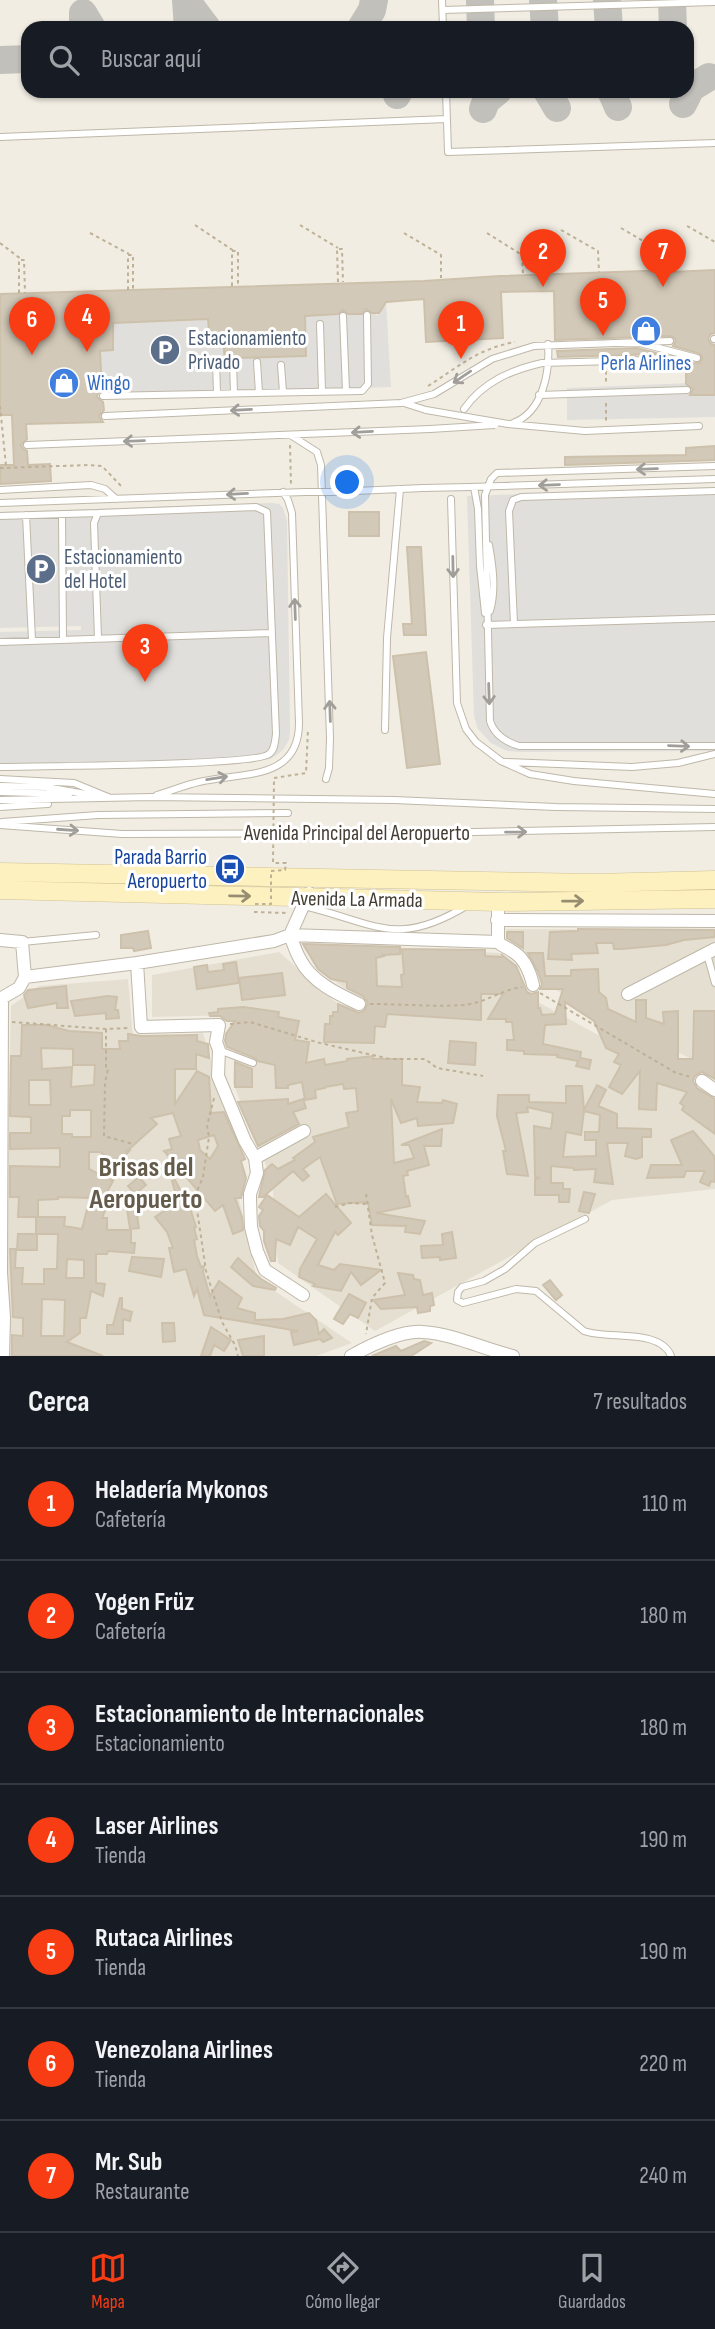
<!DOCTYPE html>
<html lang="es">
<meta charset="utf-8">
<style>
:root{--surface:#171b24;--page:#20242c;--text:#f1f3f6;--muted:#9ea1a6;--line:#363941;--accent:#f83c13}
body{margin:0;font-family:"Sofia Sans Condensed",sans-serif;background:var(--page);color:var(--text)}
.you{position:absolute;left:348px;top:483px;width:24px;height:24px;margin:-18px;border:5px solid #fff;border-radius:50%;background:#1a73e8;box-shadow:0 0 0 10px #1a73e833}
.badge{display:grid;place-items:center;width:46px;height:46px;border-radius:50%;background:var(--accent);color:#fff;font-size:23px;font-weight:700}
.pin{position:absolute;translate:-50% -58px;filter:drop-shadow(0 2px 4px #0008)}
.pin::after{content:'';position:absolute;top:37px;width:24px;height:21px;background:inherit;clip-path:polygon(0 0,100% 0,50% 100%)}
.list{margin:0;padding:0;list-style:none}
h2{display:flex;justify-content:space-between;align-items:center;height:91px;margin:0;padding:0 28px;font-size:30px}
h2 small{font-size:23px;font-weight:400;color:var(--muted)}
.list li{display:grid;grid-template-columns:46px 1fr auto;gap:21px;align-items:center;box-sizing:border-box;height:112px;padding:0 28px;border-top:2px solid var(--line)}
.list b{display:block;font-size:26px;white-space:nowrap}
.list p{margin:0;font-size:23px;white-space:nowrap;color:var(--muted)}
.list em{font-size:23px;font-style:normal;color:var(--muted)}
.icon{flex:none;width:38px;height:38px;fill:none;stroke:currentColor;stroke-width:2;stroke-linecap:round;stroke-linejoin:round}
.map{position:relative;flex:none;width:715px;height:1356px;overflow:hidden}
.search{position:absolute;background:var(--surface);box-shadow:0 2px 5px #0004;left:21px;right:21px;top:21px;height:77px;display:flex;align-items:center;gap:18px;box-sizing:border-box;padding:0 24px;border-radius:21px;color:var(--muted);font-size:26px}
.sheet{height:875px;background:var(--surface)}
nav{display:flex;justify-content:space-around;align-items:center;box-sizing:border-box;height:98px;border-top:2px solid var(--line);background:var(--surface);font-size:19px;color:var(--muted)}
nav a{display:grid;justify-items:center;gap:4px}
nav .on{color:var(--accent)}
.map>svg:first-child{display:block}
.residential{fill:#e5dfd1}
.parking{fill:#e1dfdb}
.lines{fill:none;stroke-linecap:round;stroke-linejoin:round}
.taxiway{stroke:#c2c0bb;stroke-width:28}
.building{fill:#d3c9b8;stroke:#cdc1ac;stroke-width:2;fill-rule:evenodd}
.lane-casing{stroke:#bfb8a9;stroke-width:8}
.street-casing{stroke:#bfb8a9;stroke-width:14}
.secondary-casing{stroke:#d1c293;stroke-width:19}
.path{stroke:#beb197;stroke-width:2;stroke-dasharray:3.5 3.5;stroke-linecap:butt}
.lane{stroke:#fff;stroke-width:6}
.street{stroke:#fff;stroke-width:12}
.secondary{stroke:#fef1c0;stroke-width:18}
.lane-bridge-casing{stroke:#bfb8a9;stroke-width:8;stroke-linecap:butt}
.path-bridge{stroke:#beb197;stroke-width:2;stroke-dasharray:3.5 3.5;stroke-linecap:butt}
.lane-bridge{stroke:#fff;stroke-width:6}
.oneway{stroke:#a19e99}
.oneway2{stroke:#978e72}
.labels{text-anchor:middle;stroke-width:6;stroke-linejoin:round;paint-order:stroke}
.service-label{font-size:21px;fill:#4e5e75;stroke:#fff;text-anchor:start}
.shop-label{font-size:21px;fill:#366cbe;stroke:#fff}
.street-label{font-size:21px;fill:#433d33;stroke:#fff}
.transit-label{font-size:21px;fill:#164399;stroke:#fff;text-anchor:end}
.district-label{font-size:28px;font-weight:bold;fill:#655b4b;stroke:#fff}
</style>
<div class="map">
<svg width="715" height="1356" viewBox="0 0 715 1356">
<rect width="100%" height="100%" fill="#f1ede3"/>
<path class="residential" d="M506,929l209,1v141l-169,-86z
M306,943l194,10 27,43 157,86 31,20v87l-103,11 -237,131 -97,-68 -6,-83 -39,-97 3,-68 -84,2v-42l127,-23 59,52 39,7 -44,-31z
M128,979l5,59 70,-5 37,124 -7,15 24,107 95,64 -36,13h-312l7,-350 28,-20z"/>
<path class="parking" d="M386,302l5,85 -288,12 -3,-48 13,-2v-26l95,-4 2,22h13l2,18 81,-3 -1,-40 71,-3 1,3z
M715,382v35l-148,3v-32z
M715,487v264l-196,1 -12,-1 -16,-8 -13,-14 -4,-13 -7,-220z
M272,503l7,1 4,4 4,13 3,211 -1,8 -6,10 -12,9 -34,5 -237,4v-136l81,-2v-4l-81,2v-116z"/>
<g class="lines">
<path class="taxiway" d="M480,0l1,28
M543,0l2,28
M607,0l2,28
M672,0l1,28
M83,28v-15l9,15
M188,28l-2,-28 21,28
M361,28l11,-18 2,-10
M0,60l28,-1
M397,91v4l2,-4
M547,91l10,17
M611,91l7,16
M683,104l8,-16 18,-11
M483,109l3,-8 12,-10"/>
</g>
<path class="building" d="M671,270v2l44,-2v63l-4,1 -3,4 3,6 4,1v50h-25l3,-6 -7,-5v-19l5,-3 8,1 3,-3v-4l-4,-3 -25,-7 3,-6 -4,-4 -117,4 -1,-49 -53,1 2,46 -77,4 -2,-43 -38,3 -7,11h-7l-6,-4 -4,5h-14l-5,-4 -5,4 -33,2 1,40 -69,2 -5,-2 -7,3 -2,-18 -13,1 -2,-23 -95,4v27l-13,1 2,39 -4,3 -1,4 6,5 1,8 -5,6 4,6 -77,2 1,15 -6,6 2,4 4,2 1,14 22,-1 1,17 -51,3v-19h14l-2,-50h-12v-121l424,-13 76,-5z
M637,348l23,6 -102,3 -1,-6z
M715,446v14l-150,5v-8l121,-2v-7z
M349,512h30v24h-30z
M407,547h14l5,88h-22l-1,-11h9z
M426,652l14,112 -33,4 -14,-112z
M578,929l137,1v7l-31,3 -18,5 -45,4h-7l-1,-6h-17l2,10 -27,1 1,6 -24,-1 2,-27 28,-1z
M148,931l3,17 -17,3 -1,-3h-12v-13z
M507,932h16v16l-16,-10z
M303,944l97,3v7l-17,1 1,1 -8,2 1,28 25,1 -1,-12 3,-1 -2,-25 83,1v6l17,1v-2l14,11 11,26 4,2 7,-2v16h2l2,7 13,-1 8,-25h-23l2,-5 -4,-12 -10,-19h15l2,23h26v-6l27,-1 1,23 7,6 2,11 28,13v-22h10v18l18,6 -1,-12 15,-1v48h15l1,-48h21v68l-13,-7 -7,4 -2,5 4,7 18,11v35l-33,-24 2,-4 -4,-3 7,-11 -30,-9 -1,27 -17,-1 1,-38 -18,23 -13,-7 12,-22 -7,-3 5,-8 -13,-6 -12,-27 -29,-19 1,22 -21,1 -2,19 38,8 -1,6 11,2 -2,9 -13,-3 2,-5 -21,-4 1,-2 -34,-1v-3l-17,-1v-10h7l-2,-18h-6v-3h-18l15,-25h-22v26l-94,-6 -2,13 -10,-1 -1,17 -50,-1 1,-18h5v-8h3v-4h5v-8l21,9 5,-2 4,-8 -5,-7 -16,-8v-6l-16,-3 -13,-10z
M236,962l3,21 -42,6 -3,-22 13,-2 1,7 16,-2 -1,-6z
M282,973l3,22 -43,5 -3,-22z
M66,986l2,22h-11v-5l-29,5 -4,-13 4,-5z
M108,996l9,1 -2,13h3l1,8 -13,1v-6l-31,3 -4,-15z
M243,1007l36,5 -1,5 21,4 -4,19 14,2 -3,21 18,-4 1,6 22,-4v-2l26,-3v3h29v26l18,2 -3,15 25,1 1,-3 14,4 -4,19 -35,3 -1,-8 -16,5 -10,-24 3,64 20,-5 -5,-13h-8l41,-16 -1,17h-17l5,19 -22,6 1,4 -5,1 3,21 2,-1 2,10 -34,7 49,8 -5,13 -15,-2 1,-6 -34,-1 -4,-23 -31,2 -17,-47 -17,12 6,7 -6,5 -10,-10 -30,26h-4l6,-27 7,-6 6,5 17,-9 -2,-2 22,-16 -2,-5 36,-10 -3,-14 12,-2 -2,-23 -12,1 -1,-5 -18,3v1l-10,2 1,8 -11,2 -3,-18 -14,3v3h-12l-1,-23 -17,-4 -3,-3 -28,-11 -2,-6 1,-7 9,-13h-8l-7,-5h-10l-1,-3 9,-1v-3z
M22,1025h25l22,6 33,2v16h18l-1,-8h9v-7l13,2 56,-1v6l11,3 1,14 -13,-4v15h-21v35l22,-33 12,6 2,36 13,-1 21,47 -4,2 5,17 -5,20h-6l7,19 1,13 -10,4 -10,-29 -8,6 -51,-60 8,-2 -3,-10 12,-3 -8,-23 -22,5 6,6 -31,28 3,-1 -12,14 3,2 -9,14h2l-15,28 11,-8 -7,17h5v12h24v13h4l-1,10 -26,-2 -1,3h-11v29l9,1 -2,12 -12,-5 -5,27h-6v15l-13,9 36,14h-91v-21l11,1v-18l-10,-1 -3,-68h6l-1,19h8l-1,16h22v-15h13l1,-35h-22v-17h-18l1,-20h-9v-31l50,1v-19l-50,1v-16h21v-16l-21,-1 1,-60h10zM41,1048l32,1v16h22l-1,20 -23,2 1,-20 -30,2zM29,1080h21l1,25h-22zM70,1110h21v27h-19v-3h-10v-18h8zM214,1135l4,11 -8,13 -10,-9 -2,-10zM89,1152h11l9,6 -9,17 -11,-6zM58,1197l32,1 -8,31 -18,-3 1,-9h-27v-17l20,-1zM67,1259l17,1v18h-18zM42,1299l23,1 -1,36h-23z
M450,1041l26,2 -1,22 -27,-2z
M235,1062l17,7v18h-17z
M597,1085l9,5 -8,16 19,8v14l34,1v8h-9v20l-6,2 -11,-3 3,-13h-21l6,41 -19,-2 2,-13 -22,1 -1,-2 -22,-2v17h12v6h7l-1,13h-10v-7h-24v-16l5,-1 -5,-1 -1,-51 17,3 2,-16 -26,-6 1,5 -12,1 12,63 -21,-2 -4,-23h3l-9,-35 1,-21h31v7l37,1v-17h16l2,24zM584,1111l16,4 -1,17h-14v8h11v16l-33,1 3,-25 15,3z
M288,1099v5l15,-5 3,9 -13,4 6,12 -41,22 -20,-44z
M693,1131l22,26v25l-4,-1 -2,5 -9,-4 5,-11h-19l-2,6 -37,1 4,-13h31l-11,-25z
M139,1177l7,8 -11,9 -7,-8z
M175,1180l15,28 6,19 -2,1 3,11 -3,1 3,16 4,11 3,-1 -1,6 7,24 9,-15 23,17 -5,10 18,5v7l28,-1 26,-6 7,7 3,14 5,-5 8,9 -9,4 -3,-3 -26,6 -3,-13 7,-1 -94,-16 -7,-26 -3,7 -8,-27 -12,3 -5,-24h4l-6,-16 -12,-15 23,-15 -6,-21z
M584,1192l11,2 -6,19 -10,-2z
M326,1194l25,29 -13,12 -3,-3 -17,33 16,5 6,-6 41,6 -20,15 -10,-13 -10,19 -28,-5 2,-2 -16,-7 1,-8 17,-30 -19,-12 -8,18 -14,-6 -1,22h-4l-7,-20v-10l-4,-5 -1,-10 4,-6 -4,-3 8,-12 32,22z
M136,1208l3,20 -9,1 -3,-20z
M452,1232l4,26 -16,2v-3l-18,1 -1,-12 22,-1 -1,-11z
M18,1234h19v16h-20z
M132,1257l32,2 -3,18 -32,-6z
M238,1258l23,21 15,9 -1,2 -22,-4 -22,-19z
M398,1273l15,2 1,4 6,1 3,15 9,-2 2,12 -4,1v5l-12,2 -1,-6 -36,2 -8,-9 32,-5z
M550,1280l12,15 -6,5 -13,-15z
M349,1294l17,9 -8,15 -8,-4 -7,10 -9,-5z
M120,1298h2v11l10,3 -2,9 -7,-2v15h-16v-9h6z
M162,1323h12l1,18 -12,1z
M211,1327l20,13 -7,11 -10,-6 -4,11h-9z
M264,1336v20h-21l-5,-16z
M424,1341l7,2 -20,13h-39l24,-10 5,5z"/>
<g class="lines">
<g class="lane-casing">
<path id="lane" d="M442,0l1,28
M443,10l272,-8
M446,91l2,61 267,-9
M0,137l447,-18
M343,316l3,75
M320,324l2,67
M714,339h1
M640,343l57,15
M216,360l1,33
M233,362l1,31
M257,362l2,31
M281,365l2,27
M539,395l148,-5
M103,396l259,-5 6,-7 -1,-69
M404,403l22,7
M464,409c19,-27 47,-39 78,-46l144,-4
M105,416l296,-13 33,-9 58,-35 42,-13 136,-5
M513,423c30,-11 37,-51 35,-79
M508,424l77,7 114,-5
M292,436l25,16 4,13 9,273 -1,30 -3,11
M27,445l403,-16
M715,466l-218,7 -6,6 -6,16 5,226c4,13 16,21 29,25h196
M470,487l245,-8
M474,487l4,22 2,57 5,47
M0,490l91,-5 14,4 11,10
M333,492l90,-4
M451,499l6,204 9,26 10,13 25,19 29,13 44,7 141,13
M0,503l305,-11
M62,514l1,125
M26,515l6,125
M0,516l98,-3
M489,545c4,22 7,45 1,66
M514,624l-5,-113 4,-11 8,-3 194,-6
M486,625l229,-7
M0,642l272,-9
M385,730l2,-92 13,-149
M506,762l126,5 46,-4 37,-9
M0,767c35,-1 255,-1 269,-13 6,-4 6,-13 7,-20l-9,-222 -11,-5 -158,6 -4,10 4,115
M0,779l74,4 34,14
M0,786l46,1 51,9
M0,792l69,2
M157,795c14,-4 28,-10 42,-13 41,-10 100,0 100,-59l-7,-210 -4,-13 -5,-8
M0,800l152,-3 162,2 80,1 162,7 159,2
M0,807l48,-3
M2,822l96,-7 190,-2
M0,825l122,9 307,-1 286,-6
M304,906c72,17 92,43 164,-1
M22,942l74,-7
M707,954l8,29
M219,1050l34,13
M585,1219l-50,24 -30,26 -21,12 -22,6 -4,5 -1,8 6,3 53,-14 20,2 48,40c24,9 76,-3 87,25"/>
</g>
<g class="street-casing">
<path id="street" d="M498,912v30c5,5 9,5 14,9 13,7 18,21 21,34
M497,920l218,1
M0,940l22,2 3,35
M137,963l4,64 78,-2 -3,17 3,8 -1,26 27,65 10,17 2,15 -7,21v6l1,27 6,24 8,19 38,25
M628,994l87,-45
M2,998l-1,275 3,45 -1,38
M0,999l19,-11 6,-11 112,-14 137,-22 16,-6 19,-42
M359,1004c-21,-10 -47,-22 -58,-43 -5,-8 -8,-18 -11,-26l208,7
M702,1081l13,9
M255,1158l49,-27
M351,1356c18,-10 51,-26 72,-24 31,2 60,17 90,24"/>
</g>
<g class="secondary-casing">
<path id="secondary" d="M0,872l594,11 121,-3
M0,890l500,12 215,-3"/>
</g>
<path class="path" d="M195,225l39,26
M300,225l38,23
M687,226l28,16
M621,228l38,22 1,21
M561,230l37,21 1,21
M90,233l39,21
M404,233l37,22v23
M487,233l35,22 1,20
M0,243l21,16
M338,282l-1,-33h5l1,33
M232,286v-35h6v35
M128,290v-35h5v34
M19,293v-33h5l1,33
M606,371v12
M428,386c32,-20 49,-37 87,-44
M606,403v18
M0,406l6,60
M290,445l1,40
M0,468l89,-3 13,1 21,22
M274,778l32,-5 2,-44
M226,861h8
M254,912l33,1
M540,993l136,80 15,4
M370,1004c31,0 63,3 94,1 21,-2 37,-15 58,-18
M12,1022l94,7 23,-1
M230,1024l20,-2 70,21 70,16h35l12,9 46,8
M106,1029v39l2,1 -3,14 -1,53 29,8
M214,1098l-7,28 2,11 -6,40 -8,19 11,75 16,51 13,23 3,11
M366,1194l6,41 13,48 -13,15 -6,36
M335,1207l15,-4 18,1"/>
<use href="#lane" class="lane"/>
<use href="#street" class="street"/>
<use href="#secondary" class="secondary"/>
<g class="lane-bridge-casing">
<path id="lane-bridge" d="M426,410l82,14
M430,429l65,-4
M423,488l47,-1
M305,492h28"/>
</g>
<path class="path-bridge" d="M255,904h16v-33l14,-1 1,-7h-13l1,-85"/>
<use href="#lane-bridge" class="lane-bridge"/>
</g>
<defs><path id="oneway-shaft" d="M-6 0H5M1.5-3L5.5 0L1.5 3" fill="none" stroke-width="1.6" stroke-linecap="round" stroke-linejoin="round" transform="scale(1.75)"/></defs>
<g class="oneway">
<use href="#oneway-shaft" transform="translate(462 377) rotate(146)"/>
<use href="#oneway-shaft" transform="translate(241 410) rotate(177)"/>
<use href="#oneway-shaft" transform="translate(362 432) rotate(177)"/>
<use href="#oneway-shaft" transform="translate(134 441) rotate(178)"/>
<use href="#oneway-shaft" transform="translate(647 469) rotate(178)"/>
<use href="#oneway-shaft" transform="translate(549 485) rotate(178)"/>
<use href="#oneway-shaft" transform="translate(237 494) rotate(177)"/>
<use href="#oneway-shaft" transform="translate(453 567) rotate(89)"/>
<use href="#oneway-shaft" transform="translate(295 609) rotate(-92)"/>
<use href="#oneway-shaft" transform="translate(489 694) rotate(88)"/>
<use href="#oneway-shaft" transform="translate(330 711) rotate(-92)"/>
<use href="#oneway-shaft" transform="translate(679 746) rotate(2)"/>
<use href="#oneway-shaft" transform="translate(217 778) rotate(-9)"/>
<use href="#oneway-shaft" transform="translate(68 830) rotate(4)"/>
<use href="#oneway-shaft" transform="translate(516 832) rotate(-1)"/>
</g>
<g class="oneway2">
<use href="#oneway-shaft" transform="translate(240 896) rotate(1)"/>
<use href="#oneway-shaft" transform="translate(573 901) rotate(-1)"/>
</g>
<defs>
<g id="shop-disc" transform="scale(1.575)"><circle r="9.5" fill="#3f7fe0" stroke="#fff"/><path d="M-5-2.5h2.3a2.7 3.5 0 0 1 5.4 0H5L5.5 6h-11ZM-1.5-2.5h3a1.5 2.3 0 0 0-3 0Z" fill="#fff"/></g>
<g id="parking-disc" transform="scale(1.575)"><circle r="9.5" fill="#5c6f8a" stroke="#fff"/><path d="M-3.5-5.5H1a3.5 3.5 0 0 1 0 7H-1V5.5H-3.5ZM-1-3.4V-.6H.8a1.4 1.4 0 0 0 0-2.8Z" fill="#fff"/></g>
<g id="bus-disc" transform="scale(1.575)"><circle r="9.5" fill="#1a4fb4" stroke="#fff"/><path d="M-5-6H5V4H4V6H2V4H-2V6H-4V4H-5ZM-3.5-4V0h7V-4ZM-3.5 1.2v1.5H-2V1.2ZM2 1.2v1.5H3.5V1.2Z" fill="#fff"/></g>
</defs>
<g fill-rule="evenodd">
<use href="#shop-disc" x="646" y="331"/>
<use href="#parking-disc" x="165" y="350"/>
<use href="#shop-disc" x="64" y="383"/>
<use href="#parking-disc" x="41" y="569"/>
<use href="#bus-disc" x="230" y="869"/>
</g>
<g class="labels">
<g class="service-label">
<text x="188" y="345">Estacionamiento<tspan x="188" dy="24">Privado</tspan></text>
<text x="64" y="564">Estacionamiento<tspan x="64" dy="24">del Hotel</tspan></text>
</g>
<g class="shop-label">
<text x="646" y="370">Perla Airlines</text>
<text x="87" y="390" text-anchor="start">Wingo</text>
</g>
<g class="street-label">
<text x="357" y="840">Avenida Principal del Aeropuerto</text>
<text transform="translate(357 899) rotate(1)" y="7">Avenida La Armada</text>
</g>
<g class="transit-label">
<text x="207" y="864">Parada Barrio<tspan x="207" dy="24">Aeropuerto</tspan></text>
</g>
<g class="district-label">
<text x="146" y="1176">Brisas del<tspan x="146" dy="32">Aeropuerto</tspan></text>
</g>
</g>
</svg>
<div class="you"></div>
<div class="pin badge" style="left:461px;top:359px">1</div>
<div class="pin badge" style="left:543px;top:287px">2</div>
<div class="pin badge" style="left:145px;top:682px">3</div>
<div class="pin badge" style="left:87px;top:352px">4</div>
<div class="pin badge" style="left:603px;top:336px">5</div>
<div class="pin badge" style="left:32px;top:355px">6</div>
<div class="pin badge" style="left:663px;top:287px">7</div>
<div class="search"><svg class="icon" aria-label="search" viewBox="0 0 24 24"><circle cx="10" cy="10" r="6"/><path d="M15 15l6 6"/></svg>Buscar aquí</div>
</div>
<section class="sheet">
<h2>Cerca<small>7 resultados</small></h2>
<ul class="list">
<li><span class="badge">1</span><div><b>Heladería Mykonos</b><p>Cafetería</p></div><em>110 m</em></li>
<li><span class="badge">2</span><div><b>Yogen Früz</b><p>Cafetería</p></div><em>180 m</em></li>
<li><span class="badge">3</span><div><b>Estacionamiento de Internacionales</b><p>Estacionamiento</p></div><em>180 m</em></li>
<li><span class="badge">4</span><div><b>Laser Airlines</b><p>Tienda</p></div><em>190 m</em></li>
<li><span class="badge">5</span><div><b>Rutaca Airlines</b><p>Tienda</p></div><em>190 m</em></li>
<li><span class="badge">6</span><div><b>Venezolana Airlines</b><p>Tienda</p></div><em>220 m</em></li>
<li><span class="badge">7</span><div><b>Mr. Sub</b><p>Restaurante</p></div><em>240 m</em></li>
</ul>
</section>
<nav>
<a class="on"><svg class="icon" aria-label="map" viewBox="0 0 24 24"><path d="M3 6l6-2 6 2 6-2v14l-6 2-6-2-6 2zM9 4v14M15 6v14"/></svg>Mapa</a>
<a><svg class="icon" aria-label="directions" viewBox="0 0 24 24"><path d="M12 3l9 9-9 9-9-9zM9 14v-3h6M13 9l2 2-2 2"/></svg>Cómo llegar</a>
<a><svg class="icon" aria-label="saved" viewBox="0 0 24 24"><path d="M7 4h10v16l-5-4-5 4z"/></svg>Guardados</a>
</nav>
